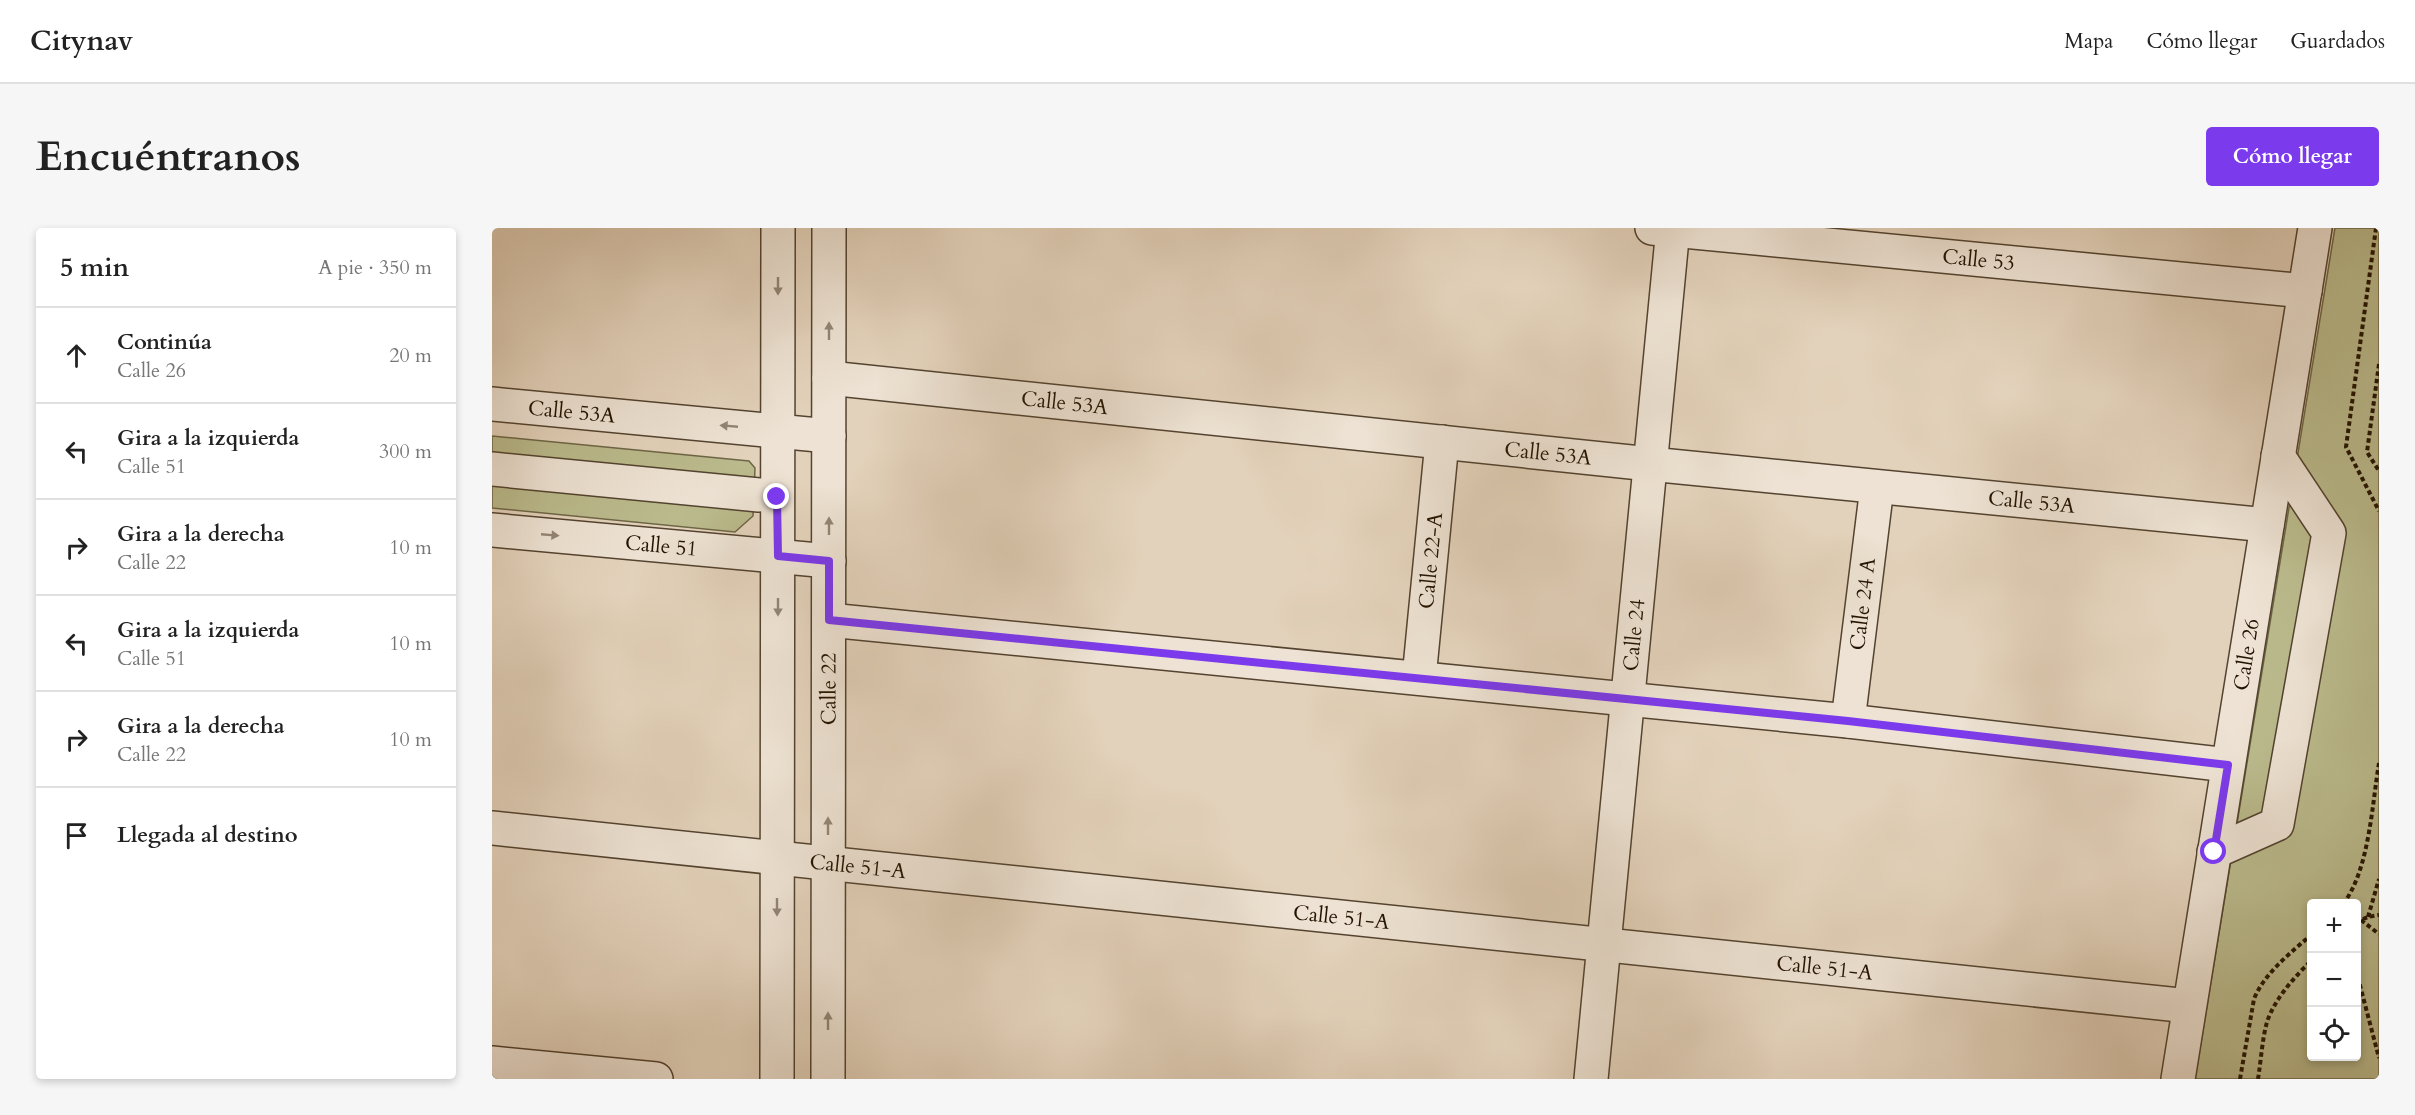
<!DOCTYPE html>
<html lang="es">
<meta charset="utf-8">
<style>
:root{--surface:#fff;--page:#f6f6f6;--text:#222;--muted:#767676;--line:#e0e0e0;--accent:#7c3aed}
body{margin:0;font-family:Cardo,serif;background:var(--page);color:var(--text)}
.controls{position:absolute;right:18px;bottom:18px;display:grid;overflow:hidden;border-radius:6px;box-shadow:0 3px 9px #0003}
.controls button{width:54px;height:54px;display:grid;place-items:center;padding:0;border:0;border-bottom:2px solid var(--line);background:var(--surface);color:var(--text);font:30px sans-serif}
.stop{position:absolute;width:18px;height:18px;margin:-14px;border:4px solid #7c3aed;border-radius:50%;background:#fff}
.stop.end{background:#7c3aed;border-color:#fff;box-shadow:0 2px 6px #0008}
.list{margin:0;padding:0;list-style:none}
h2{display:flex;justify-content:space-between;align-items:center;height:78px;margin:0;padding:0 24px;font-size:26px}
h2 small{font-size:20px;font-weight:400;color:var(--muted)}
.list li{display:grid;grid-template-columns:39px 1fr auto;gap:18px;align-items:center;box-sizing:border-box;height:96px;padding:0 24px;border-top:2px solid var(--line)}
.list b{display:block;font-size:22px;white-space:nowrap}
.list p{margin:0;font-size:20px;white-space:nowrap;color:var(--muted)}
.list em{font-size:20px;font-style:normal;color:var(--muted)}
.icon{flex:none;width:33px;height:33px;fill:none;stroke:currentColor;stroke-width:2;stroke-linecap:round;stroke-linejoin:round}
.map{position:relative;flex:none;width:1887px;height:851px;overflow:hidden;border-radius:6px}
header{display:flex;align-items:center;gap:36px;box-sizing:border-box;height:84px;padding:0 30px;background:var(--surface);border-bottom:2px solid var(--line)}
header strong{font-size:28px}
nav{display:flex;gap:33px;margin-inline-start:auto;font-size:21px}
.intro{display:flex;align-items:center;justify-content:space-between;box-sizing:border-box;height:144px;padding:0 36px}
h1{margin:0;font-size:42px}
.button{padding:15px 27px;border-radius:6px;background:var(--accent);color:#fff;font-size:21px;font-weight:700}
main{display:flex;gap:36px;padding:0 36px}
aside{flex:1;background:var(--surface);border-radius:6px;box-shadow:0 3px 9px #0003}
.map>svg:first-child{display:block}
.green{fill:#baba8c;stroke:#6e6646;stroke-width:1.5;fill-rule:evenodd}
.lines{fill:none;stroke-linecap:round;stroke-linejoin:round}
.minor-casing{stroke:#53432f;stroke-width:36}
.path{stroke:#231300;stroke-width:4;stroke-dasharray:4.5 3;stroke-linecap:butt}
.minor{stroke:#ede2d3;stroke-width:33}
.oneway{fill:#928574}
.route{stroke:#7c3aed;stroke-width:8}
.labels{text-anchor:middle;stroke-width:6;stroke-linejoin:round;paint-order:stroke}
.street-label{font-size:21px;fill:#231300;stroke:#ede2d3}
</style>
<header>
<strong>Citynav</strong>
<nav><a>Mapa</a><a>Cómo llegar</a><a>Guardados</a></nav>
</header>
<div class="intro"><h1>Encuéntranos</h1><a class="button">Cómo llegar</a></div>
<main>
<aside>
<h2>5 min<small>A pie · 350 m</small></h2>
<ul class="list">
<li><svg class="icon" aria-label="ahead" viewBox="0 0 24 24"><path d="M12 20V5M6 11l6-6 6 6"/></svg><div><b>Continúa</b><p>Calle 26</p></div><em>20 m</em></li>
<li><svg class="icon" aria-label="left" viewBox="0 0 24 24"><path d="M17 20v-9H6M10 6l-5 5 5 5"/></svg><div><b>Gira a la izquierda</b><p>Calle 51</p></div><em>300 m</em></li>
<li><svg class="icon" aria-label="right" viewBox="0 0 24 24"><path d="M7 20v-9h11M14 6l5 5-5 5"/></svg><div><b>Gira a la derecha</b><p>Calle 22</p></div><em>10 m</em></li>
<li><svg class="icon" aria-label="left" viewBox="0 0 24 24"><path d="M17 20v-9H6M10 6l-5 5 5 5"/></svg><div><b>Gira a la izquierda</b><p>Calle 51</p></div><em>10 m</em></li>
<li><svg class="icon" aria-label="right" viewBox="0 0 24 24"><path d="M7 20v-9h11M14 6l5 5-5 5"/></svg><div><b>Gira a la derecha</b><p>Calle 22</p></div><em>10 m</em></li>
<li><svg class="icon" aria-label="arrive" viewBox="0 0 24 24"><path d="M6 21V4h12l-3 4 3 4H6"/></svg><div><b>Llegada al destino</b></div></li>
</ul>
</aside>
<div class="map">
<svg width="1887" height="851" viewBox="0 0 1887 851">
<rect width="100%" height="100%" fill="#e3d2bb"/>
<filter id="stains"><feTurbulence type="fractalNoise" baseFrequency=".00333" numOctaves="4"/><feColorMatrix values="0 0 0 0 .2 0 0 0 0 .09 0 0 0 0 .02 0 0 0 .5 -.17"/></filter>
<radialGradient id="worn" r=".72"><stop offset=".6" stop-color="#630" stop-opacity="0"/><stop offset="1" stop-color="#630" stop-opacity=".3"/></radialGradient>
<path class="green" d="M1843,0h44v851h-184zM1820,676h44v152h-44z
M0,208l257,25 6,7 -2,48 -18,16 -243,-24z"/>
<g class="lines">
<g class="minor-casing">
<g id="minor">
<path id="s1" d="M1160,0l653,63"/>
<path id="s2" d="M337,150l821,86 617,61"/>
<path id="s3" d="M0,176l337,32"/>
<path d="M0,241l267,26"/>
<path id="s4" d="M0,302l337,31"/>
<path d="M337,392l1019,101 380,44"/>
<path id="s5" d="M927,450l23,-236"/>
<path id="s6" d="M1356,493l29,-234"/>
<path id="s7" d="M0,600l1697,178"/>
<path d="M1722,624l63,-28 52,-291 -51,-77"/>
<path d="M0,835l164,16"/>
<path d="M285,851l1,-851"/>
<path id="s8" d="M336,851l1,-851"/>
<path id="s9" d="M1099,851l82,-851"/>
<path id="s10" d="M1686,851l137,-851"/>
</g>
</g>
<path class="path" d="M1884,0l-30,219 33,64
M1887,136l-12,88 12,19
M1851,676c26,-33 29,-99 36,-141
M1876,689l11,-38
M1869,692l18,14
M1864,694l12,-5 11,-2
M1864,742l23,88
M1748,851l14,-80c11,-27 37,-46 58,-65
M1766,851c3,-18 4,-39 9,-57 7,-22 28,-46 45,-62"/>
<use href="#minor" class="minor"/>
</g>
<defs><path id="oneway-solid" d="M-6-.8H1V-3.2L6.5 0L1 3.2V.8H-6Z" transform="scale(1.5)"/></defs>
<g class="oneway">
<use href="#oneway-solid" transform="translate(286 58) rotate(90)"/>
<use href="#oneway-solid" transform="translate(337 103) rotate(-90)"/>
<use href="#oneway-solid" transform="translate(237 198) rotate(-175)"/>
<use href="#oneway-solid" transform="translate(337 298) rotate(-90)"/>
<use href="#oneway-solid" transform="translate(58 307) rotate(5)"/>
<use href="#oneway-solid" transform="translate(286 379) rotate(90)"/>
<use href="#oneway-solid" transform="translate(336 598) rotate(-90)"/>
<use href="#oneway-solid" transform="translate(285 679) rotate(90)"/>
<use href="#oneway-solid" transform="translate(336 793) rotate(-90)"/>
</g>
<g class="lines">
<path class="route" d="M285,269l1,59 51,5v59l1019,101 380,44 -14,87"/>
</g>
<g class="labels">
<g class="street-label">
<text dy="7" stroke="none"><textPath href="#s1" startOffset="328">Calle 53</textPath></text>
<text dy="7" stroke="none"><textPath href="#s2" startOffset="237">Calle 53A</textPath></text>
<text dy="7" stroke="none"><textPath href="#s3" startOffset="80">Calle 53A</textPath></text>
<text dy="7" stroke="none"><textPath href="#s2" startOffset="723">Calle 53A</textPath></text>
<text dy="7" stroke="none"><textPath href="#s2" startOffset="1209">Calle 53A</textPath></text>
<text dy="7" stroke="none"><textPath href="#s4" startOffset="170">Calle 51</textPath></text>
<text dy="7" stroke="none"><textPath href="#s5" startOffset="118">Calle 22-A</textPath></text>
<text dy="7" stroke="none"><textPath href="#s6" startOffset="118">Calle 24 A</textPath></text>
<text dy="7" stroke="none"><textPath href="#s9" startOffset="446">Calle 24</textPath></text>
<text dy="7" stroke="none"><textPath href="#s10" startOffset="430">Calle 26</textPath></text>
<text dy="7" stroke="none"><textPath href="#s8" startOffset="390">Calle 22</textPath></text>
<text dy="7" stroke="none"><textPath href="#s7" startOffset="368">Calle 51-A</textPath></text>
<text dy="7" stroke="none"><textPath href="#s7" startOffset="854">Calle 51-A</textPath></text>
<text dy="7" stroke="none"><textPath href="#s7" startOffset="1340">Calle 51-A</textPath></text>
</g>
</g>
<rect width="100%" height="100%" filter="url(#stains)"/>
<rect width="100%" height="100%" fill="url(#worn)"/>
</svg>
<div class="controls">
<button>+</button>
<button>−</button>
<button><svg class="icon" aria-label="locate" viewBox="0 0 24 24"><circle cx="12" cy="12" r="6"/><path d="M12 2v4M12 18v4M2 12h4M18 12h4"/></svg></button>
</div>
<div class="stop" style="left:1722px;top:624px"></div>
<div class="stop end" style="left:285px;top:269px"></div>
</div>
</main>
